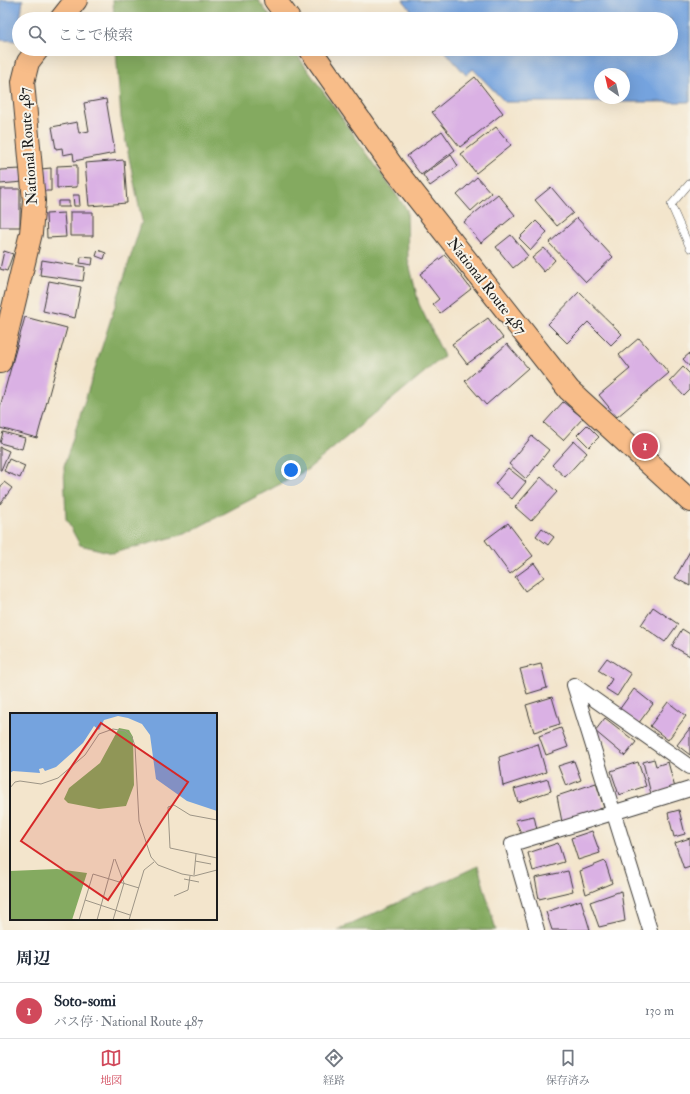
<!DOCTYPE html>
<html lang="ja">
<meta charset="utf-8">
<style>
:root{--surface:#fff;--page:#f6f6f7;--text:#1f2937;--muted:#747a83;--line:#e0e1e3;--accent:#d1495b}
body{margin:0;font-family:"IM FELL Double Pica","Noto Serif JP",serif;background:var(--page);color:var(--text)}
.compass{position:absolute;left:594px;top:68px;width:36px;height:36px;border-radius:50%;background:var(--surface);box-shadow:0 4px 16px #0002;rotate:326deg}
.you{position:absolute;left:291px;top:470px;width:14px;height:14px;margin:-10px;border:3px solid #fff;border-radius:50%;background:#1a73e8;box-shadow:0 0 0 6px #1a73e833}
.badge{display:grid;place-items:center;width:26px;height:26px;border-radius:50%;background:var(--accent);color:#fff;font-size:13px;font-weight:700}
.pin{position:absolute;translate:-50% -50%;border:2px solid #fff;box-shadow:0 1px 4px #0006}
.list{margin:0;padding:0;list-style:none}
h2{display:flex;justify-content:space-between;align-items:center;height:52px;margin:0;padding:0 16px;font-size:17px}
h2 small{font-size:13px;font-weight:400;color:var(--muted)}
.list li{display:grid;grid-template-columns:26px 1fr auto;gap:12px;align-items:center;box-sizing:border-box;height:56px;padding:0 16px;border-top:1px solid var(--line)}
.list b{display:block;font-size:15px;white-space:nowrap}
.list p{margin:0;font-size:13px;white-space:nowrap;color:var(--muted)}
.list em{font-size:13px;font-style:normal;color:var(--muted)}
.icon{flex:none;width:22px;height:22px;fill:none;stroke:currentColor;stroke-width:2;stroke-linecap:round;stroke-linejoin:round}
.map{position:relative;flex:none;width:690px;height:930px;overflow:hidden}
.search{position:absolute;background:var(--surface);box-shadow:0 4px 16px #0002;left:12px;right:12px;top:12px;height:44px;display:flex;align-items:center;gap:10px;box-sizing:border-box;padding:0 14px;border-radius:22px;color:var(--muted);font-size:15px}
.sheet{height:108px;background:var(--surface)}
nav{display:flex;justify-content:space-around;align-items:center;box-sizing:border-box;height:56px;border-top:1px solid var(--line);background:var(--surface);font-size:11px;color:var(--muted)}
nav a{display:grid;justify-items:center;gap:2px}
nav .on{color:var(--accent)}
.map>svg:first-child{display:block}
.forest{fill:#84aa60;stroke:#50633e}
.water{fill:#75a3de;stroke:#48607d;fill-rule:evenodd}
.building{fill:#dab1e4}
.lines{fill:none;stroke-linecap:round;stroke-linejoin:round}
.lane-casing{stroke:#3c3a36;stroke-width:8}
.street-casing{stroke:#3c3a36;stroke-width:16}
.highway-casing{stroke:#3c3a36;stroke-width:24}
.lane{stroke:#fff;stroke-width:7}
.street{stroke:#fff;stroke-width:14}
.highway{stroke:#f8bd89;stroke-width:22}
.labels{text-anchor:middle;stroke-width:4;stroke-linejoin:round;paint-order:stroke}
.street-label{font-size:15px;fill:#1c1c1c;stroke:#f7f3e8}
.inset-road{fill:none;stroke:#9d9586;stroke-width:1}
.view{fill:#d62828;fill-opacity:0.15;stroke:#d62828;stroke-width:2}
.inset-edge{fill:none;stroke:#1c1c1c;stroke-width:2}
</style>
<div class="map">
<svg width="690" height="930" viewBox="0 0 690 930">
<rect width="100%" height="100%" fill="#f7f3e8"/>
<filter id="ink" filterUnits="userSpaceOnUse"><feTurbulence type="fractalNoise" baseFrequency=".025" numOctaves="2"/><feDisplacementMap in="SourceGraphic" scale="8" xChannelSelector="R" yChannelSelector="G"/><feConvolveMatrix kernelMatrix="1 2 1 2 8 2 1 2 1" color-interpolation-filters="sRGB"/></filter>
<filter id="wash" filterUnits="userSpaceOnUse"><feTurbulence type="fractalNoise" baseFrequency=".012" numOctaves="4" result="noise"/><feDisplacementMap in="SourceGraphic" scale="16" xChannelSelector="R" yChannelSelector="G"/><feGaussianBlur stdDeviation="0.9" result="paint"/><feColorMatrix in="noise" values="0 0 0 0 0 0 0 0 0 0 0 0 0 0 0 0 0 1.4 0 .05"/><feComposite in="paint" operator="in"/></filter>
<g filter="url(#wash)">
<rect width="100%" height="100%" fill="#f3e5cc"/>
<path class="forest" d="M113,0h145l14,19h-158z
M116,49h177l114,161 1,49 11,45 25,52 -137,114 -122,64 -72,19 -33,-8 -14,-26 -2,-53 78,-245 -21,-103z
M478,866l18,64h-158z"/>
<path class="water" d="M0,0h23l-6,41 -17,-1z
M403,0h287v102h-185l-32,-33 -7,6 -23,-26h228v-30h-253zM600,74h24v24h-24z"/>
<g id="blocks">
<path class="building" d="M475,77l28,36 -43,34 -28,-35z
M106,99l9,54 -41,8 -1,-8 -10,2 -1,-7 -6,1 -4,-22 25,-5 2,11 10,-2 -5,-28z
M496,127l15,18 -35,28 -15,-19z
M442,131l13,19 -34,25 -14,-19z
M451,155l7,11 -28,20 -7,-11z
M124,160l3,43 -38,3 -4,-43z
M77,165v22l-20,1v-22z
M51,168v23h-10v-22z
M22,169l1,13 -23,2v-14z
M477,177l14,16 -20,18 -14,-16z
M551,187l22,26 -16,13 -22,-26z
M0,189h20v38h-20z
M498,194l17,21 -34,28 -17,-21z
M73,195h6l1,11h-6z
M58,201h11v6h-11z
M70,212h23v24h-23z
M64,213l2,24 -19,1 -1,-24z
M577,218l36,39 -27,25 -37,-39z
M536,221l11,11 -16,18 -12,-12z
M511,235l17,21 -15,12 -17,-21z
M544,248l11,12 -11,12 -12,-14z
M98,250l8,3 -2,6 -8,-3z
M4,251l9,3 -6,17 -7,-2z
M445,255l26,34 -31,24 -7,-9 6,-5 -19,-25z
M81,257l12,1 -1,7 -12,-2z
M42,260l43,7 -2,14 -43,-6z
M49,281l32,6 -6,31 -32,-7z
M579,292l43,42 -11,11 -23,-23 -21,21 -19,-19z
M25,317l42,11 -30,110 -37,-10v-21z
M488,318l15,20 -36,26 -15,-20z
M639,338l30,35 -52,44 -18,-22 31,-26 -11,-14z
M507,344l21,24 -42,37 -21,-24z
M690,353v14l-7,-8z
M683,367l7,7v16l-6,6 -14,-15z
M563,402l20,16 -20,22 -19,-17z
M587,425l12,12 -10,10 -12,-12z
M3,432l22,6 -3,11 -22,-6z
M532,436l17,14 -23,29 -17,-15z
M574,441l13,12 -22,24 -13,-12z
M0,447l9,4 -8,19h-1z
M9,459l16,7 -5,12 -16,-7z
M508,468l18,14 -14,17 -17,-15z
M541,477l16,15 -26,29 -16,-14z
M4,482l8,6 -12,16v-16z
M508,523l25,33 -23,18 -25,-34z
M542,528l12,9 -6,8 -12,-9z
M690,551v35l-15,-8z
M534,563l10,14 -19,14 -10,-14z
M653,607l25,17 -13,18 -24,-17z
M682,629l8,5v22l-18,-10z
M607,658l24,16 -14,22 -11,-7 6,-10 -14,-9z
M541,664l6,24 -20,6 -7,-25z
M634,689l19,15 -15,20 -19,-14z
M552,697l8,27 -26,8 -8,-27z
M668,702l18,14 -18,24 -18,-14z
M605,718l31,24 -11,14 -30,-25z
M561,728l7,19 -22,8 -7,-19z
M690,728v27l-13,-10z
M538,744l8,28 -43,14 -4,-29z
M654,759l2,7 12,-4 7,26 -24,6 -8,-32z
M574,761l7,19 -15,6 -8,-20z
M638,762l8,24 -27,9 -8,-24z
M548,779l3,12 -33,11 -4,-13z
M596,783l8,25 -42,14 -5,-26z
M679,810l6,24 -11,3 -6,-24z
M534,816l3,14 -15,5 -7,-15z
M592,831l8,22 -22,7 -7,-22z
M690,838v29l-6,2 -9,-26z
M558,843l6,19 -31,9 -5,-18z
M605,861l7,22 -26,11 -6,-23z
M568,871l5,20 -34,8 -4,-21z
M621,891l4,30 -26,6 -9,-25z
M581,900l9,30h-38l-6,-18z"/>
</g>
</g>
<g filter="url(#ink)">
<use href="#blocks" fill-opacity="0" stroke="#3c3a36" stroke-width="1"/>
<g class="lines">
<g class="lane-casing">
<path id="lane" d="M690,183l-19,22 19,43"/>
</g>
<g class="street-casing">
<path id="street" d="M574,685l76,245
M574,685l116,82
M537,930l-25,-86 178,-55"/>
</g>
<g class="highway-casing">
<path id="highway" d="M275,0l14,19
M61,19l15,-19
M310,49l83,118 176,223 121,111
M0,362l31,-129 3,-32 -11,-119 5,-20 10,-13"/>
</g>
<use href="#lane" class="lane"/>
<use href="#street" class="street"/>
<use href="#highway" class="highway"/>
</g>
</g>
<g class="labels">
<g class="street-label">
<text transform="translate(28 146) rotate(-94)" y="5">National Route 487</text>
<text transform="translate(487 286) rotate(52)" y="5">National Route 487</text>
</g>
</g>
<g transform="translate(10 713)">
<rect width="207" height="207" fill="#f3e5cc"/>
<path d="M109,15l10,2 4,7 1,48 -8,21 -27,3 -31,-6 -4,-4 5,-11 31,-25zM47,156l30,4 -15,47h-62v-49z" fill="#84aa60"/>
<path d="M0,0h207v98l-30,-10 -31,-22 -6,-44 -8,-11 -14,-6 -10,-2 -14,4 -5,10 -5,-4 -11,17 -27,24 -11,4 -2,-3 -4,1 1,4 -27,-2 -3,2z" fill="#75a3de"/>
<path class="inset-road" d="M0,75l5,-6 5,-1 21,3 17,-6 27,-23 14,-21 14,-5 12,2 7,6 3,9 4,75 12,36 7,8 24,9 12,2 23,-6M207,107l-27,-5 -16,-10 -6,2 2,41 47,10M185,148l16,3M184,162l2,-21M174,166l15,3M164,183l14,-6 2,-14M75,187l45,15M69,207l14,-46 46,14M87,207l17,-61M103,207l11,-37 -9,-24M119,207l15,-50 10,-8"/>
<path class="view" d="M91,10l87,59 -80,118 -87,-59z"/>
<rect width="207" height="207" class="inset-edge"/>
</g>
</svg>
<svg class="compass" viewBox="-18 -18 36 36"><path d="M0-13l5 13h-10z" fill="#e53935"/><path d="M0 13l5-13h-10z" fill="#747a83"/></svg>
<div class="you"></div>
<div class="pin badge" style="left:645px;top:446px">1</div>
<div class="search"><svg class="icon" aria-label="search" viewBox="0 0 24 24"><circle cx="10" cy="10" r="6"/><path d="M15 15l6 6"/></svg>ここで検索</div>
</div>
<section class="sheet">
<h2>周辺<small></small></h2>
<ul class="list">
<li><span class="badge">1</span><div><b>Soto-somi</b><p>バス停 · National Route 487</p></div><em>130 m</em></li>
</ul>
</section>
<nav>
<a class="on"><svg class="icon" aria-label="map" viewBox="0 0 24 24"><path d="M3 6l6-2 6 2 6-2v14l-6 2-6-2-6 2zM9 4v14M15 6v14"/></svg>地図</a>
<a><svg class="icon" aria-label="directions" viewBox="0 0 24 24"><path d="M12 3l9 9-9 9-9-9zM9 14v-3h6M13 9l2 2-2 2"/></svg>経路</a>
<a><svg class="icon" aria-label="saved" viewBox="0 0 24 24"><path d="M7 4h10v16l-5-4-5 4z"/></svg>保存済み</a>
</nav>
